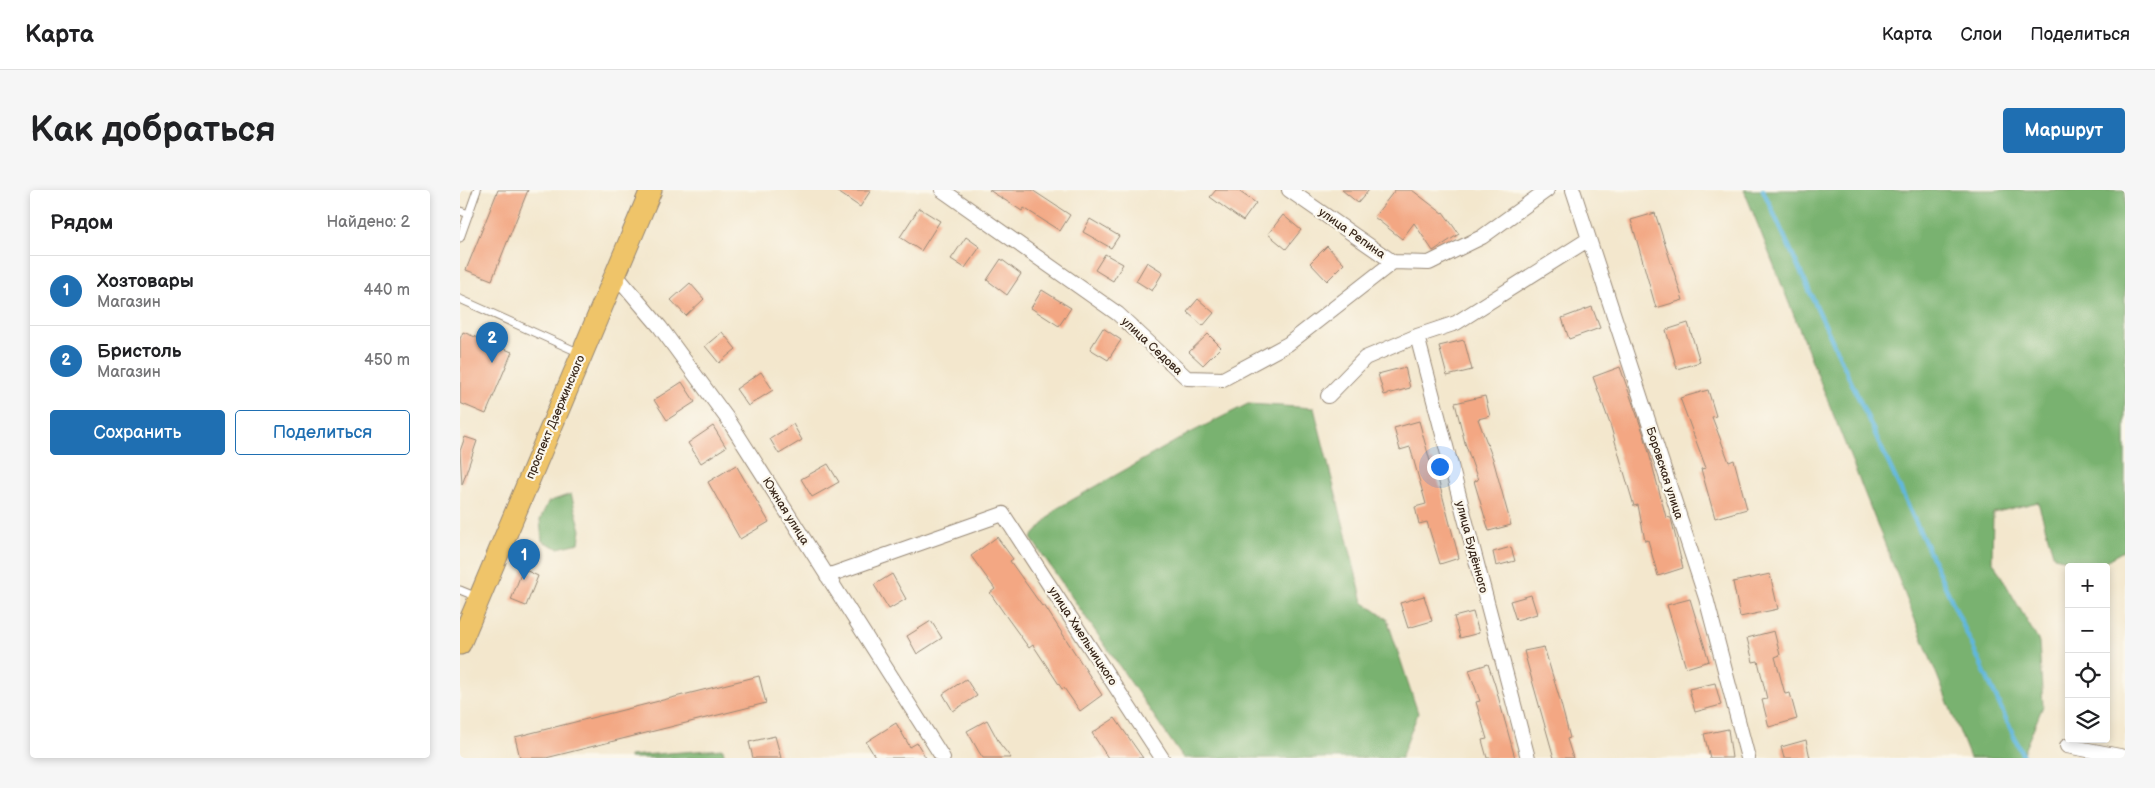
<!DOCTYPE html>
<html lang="ru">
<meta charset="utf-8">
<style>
:root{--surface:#fff;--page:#f6f6f6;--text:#202124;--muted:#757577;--line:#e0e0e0;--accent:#1f6fb2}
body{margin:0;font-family:"Balsamiq Sans",sans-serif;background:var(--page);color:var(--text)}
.controls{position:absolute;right:15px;bottom:15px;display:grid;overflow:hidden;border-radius:5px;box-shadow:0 2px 8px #0003}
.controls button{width:45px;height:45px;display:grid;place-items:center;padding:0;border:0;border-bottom:1px solid var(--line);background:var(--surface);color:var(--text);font:25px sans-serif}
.you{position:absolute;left:979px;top:276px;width:18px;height:18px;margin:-12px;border:4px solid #fff;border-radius:50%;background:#1a73e8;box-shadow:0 0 0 8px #1a73e833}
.badge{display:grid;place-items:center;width:32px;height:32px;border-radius:50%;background:var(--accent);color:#fff;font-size:16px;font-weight:700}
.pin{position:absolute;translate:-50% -41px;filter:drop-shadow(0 1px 2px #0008)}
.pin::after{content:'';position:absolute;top:26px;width:18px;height:15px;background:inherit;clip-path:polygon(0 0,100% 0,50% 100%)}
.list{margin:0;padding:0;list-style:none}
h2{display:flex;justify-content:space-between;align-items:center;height:65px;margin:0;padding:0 20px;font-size:21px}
h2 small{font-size:16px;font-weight:400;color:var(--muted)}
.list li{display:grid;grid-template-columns:32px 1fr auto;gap:15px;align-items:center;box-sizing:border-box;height:70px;padding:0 20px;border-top:1px solid var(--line)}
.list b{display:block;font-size:19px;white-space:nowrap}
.list p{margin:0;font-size:16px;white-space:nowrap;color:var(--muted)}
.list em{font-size:16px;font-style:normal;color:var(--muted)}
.actions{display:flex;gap:10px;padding:15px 20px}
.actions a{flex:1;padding:11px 0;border:1px solid var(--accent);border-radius:5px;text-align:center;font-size:18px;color:var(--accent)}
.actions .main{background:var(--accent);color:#fff}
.icon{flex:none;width:28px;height:28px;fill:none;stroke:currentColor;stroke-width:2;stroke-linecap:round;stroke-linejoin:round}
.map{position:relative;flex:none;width:1665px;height:568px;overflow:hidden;border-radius:5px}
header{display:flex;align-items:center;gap:30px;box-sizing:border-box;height:70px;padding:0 25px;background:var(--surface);border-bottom:1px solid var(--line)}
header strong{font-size:24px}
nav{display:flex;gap:28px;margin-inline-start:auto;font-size:18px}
.intro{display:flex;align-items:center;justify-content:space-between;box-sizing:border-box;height:120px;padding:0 30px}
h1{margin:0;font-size:35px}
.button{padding:12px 22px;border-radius:5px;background:var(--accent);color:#fff;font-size:18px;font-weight:700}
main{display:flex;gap:30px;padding:0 30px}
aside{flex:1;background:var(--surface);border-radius:5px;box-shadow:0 2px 8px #0003}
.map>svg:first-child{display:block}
.forest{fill:#79b270;stroke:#5a6e47}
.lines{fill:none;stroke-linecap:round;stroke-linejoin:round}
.stream{stroke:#60b7dd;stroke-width:4.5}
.building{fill:#f3a783}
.service-casing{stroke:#978876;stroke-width:9}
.minor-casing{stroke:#978876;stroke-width:16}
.primary-casing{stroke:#978876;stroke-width:23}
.service{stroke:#fff;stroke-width:7}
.minor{stroke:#fff;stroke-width:14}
.primary{stroke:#efc469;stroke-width:21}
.labels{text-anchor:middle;stroke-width:4.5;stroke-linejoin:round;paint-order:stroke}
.street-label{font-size:12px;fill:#3b2a1e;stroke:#fbf7ec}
</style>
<header>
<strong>Карта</strong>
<nav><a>Карта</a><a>Слои</a><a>Поделиться</a></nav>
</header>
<div class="intro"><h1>Как добраться</h1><a class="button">Маршрут</a></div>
<main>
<aside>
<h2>Рядом<small>Найдено: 2</small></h2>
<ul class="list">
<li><span class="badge">1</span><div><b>Хозтовары</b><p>Магазин</p></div><em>440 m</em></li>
<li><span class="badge">2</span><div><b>Бристоль</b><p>Магазин</p></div><em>450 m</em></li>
</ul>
<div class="actions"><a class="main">Сохранить</a><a>Поделиться</a></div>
</aside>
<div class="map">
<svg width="1665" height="568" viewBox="0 0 1665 568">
<rect width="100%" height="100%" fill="#fbf7ec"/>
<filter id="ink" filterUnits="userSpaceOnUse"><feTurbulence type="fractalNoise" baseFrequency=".02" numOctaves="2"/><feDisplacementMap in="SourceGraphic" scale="10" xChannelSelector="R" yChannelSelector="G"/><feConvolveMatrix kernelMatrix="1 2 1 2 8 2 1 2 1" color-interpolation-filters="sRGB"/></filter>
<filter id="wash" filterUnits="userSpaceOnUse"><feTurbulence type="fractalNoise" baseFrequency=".0096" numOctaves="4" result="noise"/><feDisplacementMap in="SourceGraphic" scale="20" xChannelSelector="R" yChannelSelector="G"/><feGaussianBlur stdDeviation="1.12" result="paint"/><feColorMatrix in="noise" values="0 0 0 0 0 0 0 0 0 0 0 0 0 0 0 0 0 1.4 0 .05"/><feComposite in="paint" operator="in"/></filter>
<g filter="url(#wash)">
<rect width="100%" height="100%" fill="#f3e7cd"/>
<path class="forest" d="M1284,0h381v360l-28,16 -43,-9 -16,-55 -45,11 -1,47 47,82 4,64 -22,52h-51z
M788,214l66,4 49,194 24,17 31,94 -17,45h-218l-152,-220 25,-29 134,-76z
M111,304l10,36 -2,13 -21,5 -16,-7 -2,-21 8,-18z
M263,559l2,9h-96v-2z"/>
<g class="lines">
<path class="stream" d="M1303,0l261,568"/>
</g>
<g id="blocks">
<path class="building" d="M38,0h30l-36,90 -26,-10z
M375,0h36l-11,17z
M529,0h43l38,25 -10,16 -36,-23 -2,3z
M756,0h21l19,13 -13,18 -33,-24z
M882,0h27l-11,13z
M935,0h17l30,23 1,-1 16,22 -26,17 -19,-28 -12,16 -28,-22z
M459,18l21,13 -19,30 -21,-14z
M1195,23l28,87 -27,8 -25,-88z
M823,25l18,15 -15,19 -18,-15z
M630,29l29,17 -8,12 -28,-16z
M506,47l14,10 -15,21 -14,-9z
M867,56l17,18 -17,17 -17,-18z
M645,64l18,10 -10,17 -18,-11z
M541,69l20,15 -14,21 -20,-15z
M687,72l16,10 -11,19 -16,-10z
M230,93l14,16 -18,17 -15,-16z
M582,100l29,18 -12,18 -28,-18z
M738,109l16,14 -11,13 -16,-14z
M1132,117l8,21 -31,11 -7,-21z
M1228,133l12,39 -23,7 -11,-39z
M643,138l18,12 -13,20 -18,-11z
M3,142l49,20 -26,62 -26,-11v-64z
M262,142l14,17 -17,14 -14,-17z
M748,144l13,13 -18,18 -14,-13z
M1004,150l8,30 -25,6 -8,-30z
M945,177l5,21 -26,7 -6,-21z
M1160,177l25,71 21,79 5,1 12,50 -25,8 -10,-36 -3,1 -7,-36 -4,1 -24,-82 -17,-47z
M301,182l12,18 -25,16 -12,-17z
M222,192l13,20 -28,18 -13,-20z
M1248,200l8,26 -4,1 17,45 5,-2 13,49 -32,9 -14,-49 5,-1 -26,-70z
M1025,206l5,20 -12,3 15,40 18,66 -22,6 -15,-50 4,-1 -13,-37 -10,-40z
M959,231l11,40 3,-1 26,98 -19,6 -13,-42 -8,2 -4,-17 11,-3 -16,-57 -10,3 -6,-22z
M333,234l9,16 -23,14 -9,-15z
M253,236l13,21 -25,16 -13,-20z
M5,247l12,4 -15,44 -2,-34z
M368,274l11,18 -27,15 -11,-18z
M276,275l33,57 -29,17 -32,-57z
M537,347l16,22 -3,2 32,45 2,-1 58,90 -22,16 -16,-23 -2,1 -29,-44 -4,3 -21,-29 -18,-26 5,-4 -24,-33z
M1051,357l4,14 -19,5 -3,-14z
M63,379l15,7 -12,30 -15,-6z
M432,384l14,25 -17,10 -15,-24z
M1310,384l8,35 -38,8 -7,-35z
M1071,405l6,19 -21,6 -6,-19z
M964,406l8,25 -24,7 -8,-25z
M1230,409l19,62 -23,7 -19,-63z
M1013,422l6,21 -19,5 -6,-21z
M471,431l11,17 -25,16 -10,-18z
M1314,441l6,24 -5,2 10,37 5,-1 7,26 -28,8 -7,-27 5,-1 -9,-38 -5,1 -6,-24z
M1084,457l16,53 10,38 -3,1 6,19h-19l-26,-92 -4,-15z
M1028,474l7,21 20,73h-28l-5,-18 5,-1 -11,-37 4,-1 -11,-31z
M299,486l7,27 -220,55h-26l-5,-21z
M506,489l11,17 -24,15 -10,-17z
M1255,493l6,22 -26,7 -6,-23z
M655,528l28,40h-35l-16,-25z
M527,530l13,24 11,14h-28l-4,-6 -12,-21z
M436,533l14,24 7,-4 9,15h-50l-10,-16z
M1268,539l4,29h-22l-6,-24z
M315,546l6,22h-28l-4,-16z
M1346,550l4,18h-26l-3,-11z"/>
</g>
</g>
<g filter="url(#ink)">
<use href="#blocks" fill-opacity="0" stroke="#978876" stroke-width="1"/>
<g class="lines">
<g class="service-casing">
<path id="service" d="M0,21l9,3
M0,48l17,-48
M0,109l120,54
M0,400l17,7"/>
</g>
<g class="minor-casing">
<path id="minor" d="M482,0l176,124 69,64 36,1 65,-35 105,-82
M829,0l104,72 36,1 53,-26 65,-47
M1113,0l133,408 42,160
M155,84l45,53 69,94 214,337
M957,146l111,422
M868,206l37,-38 52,-22 39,-13 133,-84
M367,386l176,-62 159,244
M1607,556l58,11"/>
</g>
<g class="primary-casing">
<path id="primary" d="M0,454l191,-454"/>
</g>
<use href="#service" class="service"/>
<use href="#minor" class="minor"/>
<use href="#primary" class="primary"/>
</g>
</g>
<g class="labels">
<g class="street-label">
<text transform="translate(892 43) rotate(35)" y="4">улица Репина</text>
<text transform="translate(692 156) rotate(43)" y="4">улица Седова</text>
<text transform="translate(95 227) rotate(-67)" y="4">проспект Дзержинского</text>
<text transform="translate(1205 283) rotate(72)" y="4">Боровская улица</text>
<text transform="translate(326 321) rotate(58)" y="4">Южная улица</text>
<text transform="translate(1012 357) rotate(75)" y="4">улица Будённого</text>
<text transform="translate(623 446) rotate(57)" y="4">улица Хмельницкого</text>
</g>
</g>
</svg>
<div class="controls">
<button>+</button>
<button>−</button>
<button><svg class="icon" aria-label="locate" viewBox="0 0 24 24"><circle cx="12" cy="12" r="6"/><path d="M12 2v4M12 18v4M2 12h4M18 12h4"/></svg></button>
<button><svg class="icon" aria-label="layers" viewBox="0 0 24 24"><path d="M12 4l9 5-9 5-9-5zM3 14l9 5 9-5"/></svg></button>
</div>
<div class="you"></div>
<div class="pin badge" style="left:64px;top:390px">1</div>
<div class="pin badge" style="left:32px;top:173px">2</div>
</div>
</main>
